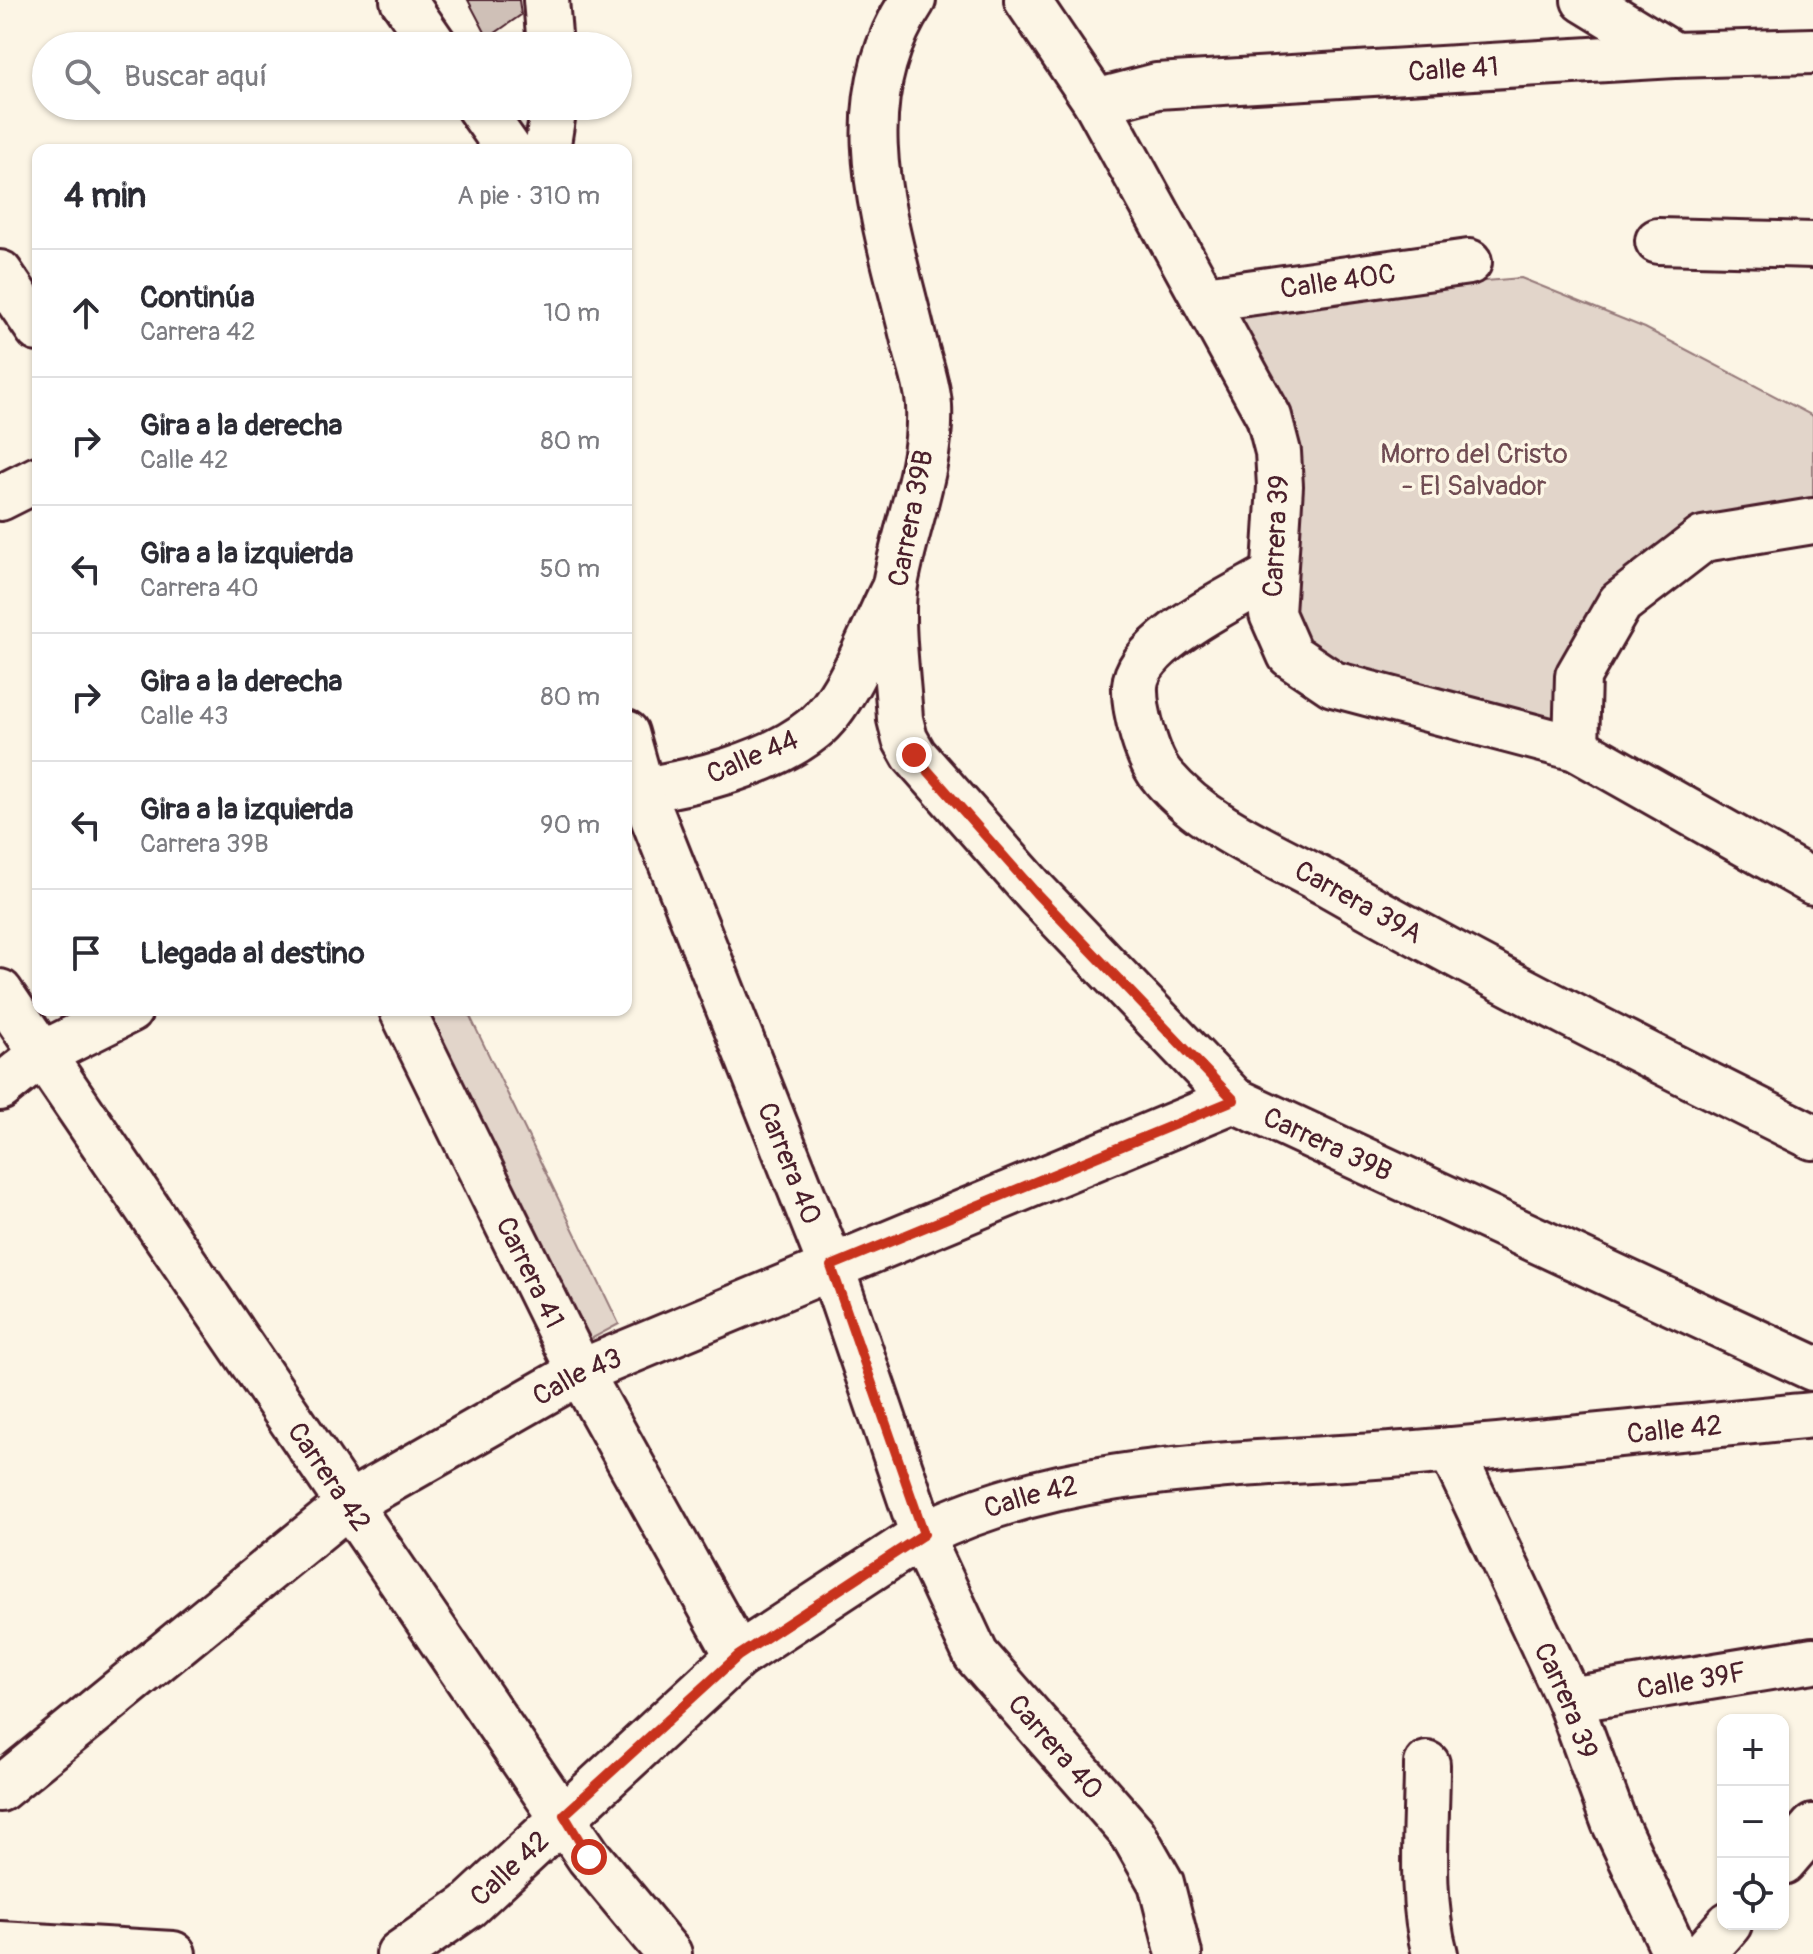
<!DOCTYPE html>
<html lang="es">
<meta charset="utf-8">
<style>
:root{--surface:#fff;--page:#f2f2f3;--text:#2b2b33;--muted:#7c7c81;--line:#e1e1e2}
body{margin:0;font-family:Pangolin,sans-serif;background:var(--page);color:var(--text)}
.controls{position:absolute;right:24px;bottom:24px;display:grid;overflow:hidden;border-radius:16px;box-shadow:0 2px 6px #0004}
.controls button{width:72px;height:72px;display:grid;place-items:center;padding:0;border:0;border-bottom:2px solid var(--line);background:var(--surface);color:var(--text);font:40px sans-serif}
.stop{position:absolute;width:24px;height:24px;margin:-18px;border:6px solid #c8321e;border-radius:50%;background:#fff}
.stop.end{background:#c8321e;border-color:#fff;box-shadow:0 2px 8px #0008}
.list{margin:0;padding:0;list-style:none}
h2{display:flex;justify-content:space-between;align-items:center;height:104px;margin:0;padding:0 32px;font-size:34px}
h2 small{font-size:26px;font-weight:400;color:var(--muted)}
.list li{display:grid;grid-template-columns:52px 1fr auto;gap:24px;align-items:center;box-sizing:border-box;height:128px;padding:0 32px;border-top:2px solid var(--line)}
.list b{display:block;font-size:30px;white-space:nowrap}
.list p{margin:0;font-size:26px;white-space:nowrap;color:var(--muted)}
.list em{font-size:26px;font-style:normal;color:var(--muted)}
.icon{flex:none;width:44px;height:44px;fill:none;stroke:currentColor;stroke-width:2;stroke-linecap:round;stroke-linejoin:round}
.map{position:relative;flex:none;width:1813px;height:1954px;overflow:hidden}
.search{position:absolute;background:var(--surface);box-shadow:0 2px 6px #0004;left:32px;top:32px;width:600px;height:88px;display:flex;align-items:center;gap:20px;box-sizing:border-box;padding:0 28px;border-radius:44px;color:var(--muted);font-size:30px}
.panel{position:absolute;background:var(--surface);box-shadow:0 2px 6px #0004;left:32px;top:144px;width:600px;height:872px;border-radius:16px}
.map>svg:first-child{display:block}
.green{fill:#e2d5ca;stroke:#967a7a;stroke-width:2}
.building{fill:#cfc0b7;stroke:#4a1f2b;stroke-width:2}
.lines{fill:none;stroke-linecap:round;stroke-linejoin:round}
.minor-casing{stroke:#4a1f2b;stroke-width:50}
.major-casing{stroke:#4a1f2b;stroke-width:50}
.path{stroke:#4a1f2b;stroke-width:5;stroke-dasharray:2 6;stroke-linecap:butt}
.minor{stroke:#fcf5e5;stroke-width:44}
.major{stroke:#fcf5e5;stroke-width:44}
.route{stroke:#c8321e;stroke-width:10}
.labels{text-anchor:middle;stroke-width:7;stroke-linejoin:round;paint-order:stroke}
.street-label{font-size:28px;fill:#4a1f2b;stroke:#fcf5e5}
.park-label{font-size:28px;fill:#704c53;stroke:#fcf5e5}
</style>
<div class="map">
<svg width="1813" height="1954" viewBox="0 0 1813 1954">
<rect width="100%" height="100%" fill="#fcf5e5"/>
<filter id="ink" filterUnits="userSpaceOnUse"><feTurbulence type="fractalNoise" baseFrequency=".0125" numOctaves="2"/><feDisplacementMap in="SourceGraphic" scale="16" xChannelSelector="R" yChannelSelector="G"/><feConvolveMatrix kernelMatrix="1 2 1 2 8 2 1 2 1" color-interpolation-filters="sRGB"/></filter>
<g filter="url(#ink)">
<path class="green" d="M1521,278l124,50 168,88v100l-202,79 -42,144 -286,-93 4,-159 -73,-183z
M420,1010h47l152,314 -28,15z"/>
<path class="building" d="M468,0h51l2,15 -33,23z"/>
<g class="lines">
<g class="minor-casing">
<g id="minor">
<path d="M546,0l4,46"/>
<path id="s1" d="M913,0c-72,108 -26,226 1,341 5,21 14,44 15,65 3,61 -24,121 -34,179 -6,33 3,98 5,134l5,20 9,16 122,138 198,207 579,268"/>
<path d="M1027,0l69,102 173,315 9,35 2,34 -8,128 18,41 43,29 243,64 237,134"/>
<path d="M1584,0l90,55"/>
<path id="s2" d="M1096,102l61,-16 517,-31 139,-4"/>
<path d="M547,150l7,-44"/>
<path d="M1658,241l155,4"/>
<path d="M0,273l38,56"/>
<path id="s3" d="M1205,299l264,-37"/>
<path d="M0,498l38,-19"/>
<path id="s4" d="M1273,575c-35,21 -136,67 -138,111 -1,24 12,73 28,91 42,50 111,77 167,108 158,90 320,171 483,252"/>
<path id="s5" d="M892,592c-20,40 -45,110 -79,137 -43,35 -118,53 -171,61l189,476 99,290 46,99 157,179 28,49 18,71"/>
<path d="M1576,748l2,-72 42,-73 83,-64 110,-18"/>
<path id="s6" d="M0,992l589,865 80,97"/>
<path id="s7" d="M402,1010l178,362 158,284"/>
<path id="s8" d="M1451,1450l118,250 45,122 62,132"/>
<path id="s9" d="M1569,1700l244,-40"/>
<path d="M1427,1764c0,62 -8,130 8,190"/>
<path id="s10" d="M0,1789l350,-286 230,-131 654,-272"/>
<path d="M1783,1862l30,-35"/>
<path d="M0,1944l173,10"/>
<path id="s11" d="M399,1954l69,-48 270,-250 186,-122c146,-72 321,-68 480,-80 136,-11 273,-26 409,-39"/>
<path d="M1703,1954l26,-30"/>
</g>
</g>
<g class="major-casing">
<path id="major" d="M403,0l32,46
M478,106l31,44
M626,733l16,57 -16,6
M0,1088l42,-34 88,-44"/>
</g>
<path class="path" d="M431,106l8,12"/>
<use href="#minor" class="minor"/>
<use href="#major" class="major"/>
</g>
</g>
<g class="lines" filter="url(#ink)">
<path class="route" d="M589,1857l-25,-42 174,-159 186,-122 -93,-268 403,-166 -198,-207 -122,-138"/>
</g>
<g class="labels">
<g class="street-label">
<text dy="10" stroke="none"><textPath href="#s2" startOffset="360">Calle 41</textPath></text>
<text dy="10" stroke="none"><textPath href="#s3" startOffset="134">Calle 40C</textPath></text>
<text transform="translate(910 518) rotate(-79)" y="10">Carrera 39B</text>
<text transform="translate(1275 536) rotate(-87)" y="10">Carrera 39</text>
<text transform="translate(752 756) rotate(-23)" y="10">Calle 44</text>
<text dy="10" stroke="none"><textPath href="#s4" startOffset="512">Carrera 39A</textPath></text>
<text dy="10" stroke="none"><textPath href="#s1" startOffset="1350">Carrera 39B</textPath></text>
<text dy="10" stroke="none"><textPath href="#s5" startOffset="744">Carrera 40</textPath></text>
<text dy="10" stroke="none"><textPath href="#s7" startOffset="292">Carrera 41</textPath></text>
<text dy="10" stroke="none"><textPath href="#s10" startOffset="712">Calle 43</textPath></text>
<text dy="10" stroke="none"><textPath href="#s11" startOffset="1436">Calle 42</textPath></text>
<text dy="10" stroke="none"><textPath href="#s6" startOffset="586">Carrera 42</textPath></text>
<text dy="10" stroke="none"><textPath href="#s11" startOffset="788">Calle 42</textPath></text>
<text dy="10" stroke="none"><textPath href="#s9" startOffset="124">Calle 39F</textPath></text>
<text dy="10" stroke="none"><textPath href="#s8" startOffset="276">Carrera 39</textPath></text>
<text dy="10" stroke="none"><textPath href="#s5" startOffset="1392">Carrera 40</textPath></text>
<text dy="10" stroke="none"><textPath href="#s11" startOffset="140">Calle 42</textPath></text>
</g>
<g class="park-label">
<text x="1474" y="463">Morro del Cristo<tspan x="1474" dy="32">- El Salvador</tspan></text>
</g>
</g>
</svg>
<div class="controls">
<button>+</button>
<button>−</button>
<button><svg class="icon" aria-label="locate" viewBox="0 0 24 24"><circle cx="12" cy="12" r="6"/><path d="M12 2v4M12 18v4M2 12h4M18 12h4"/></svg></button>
</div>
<div class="stop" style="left:589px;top:1857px"></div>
<div class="stop end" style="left:914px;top:755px"></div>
<div class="search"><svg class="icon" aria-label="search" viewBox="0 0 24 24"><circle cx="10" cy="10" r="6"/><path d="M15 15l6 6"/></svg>Buscar aquí</div>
<section class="panel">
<h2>4 min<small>A pie · 310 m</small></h2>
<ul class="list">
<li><svg class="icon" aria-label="ahead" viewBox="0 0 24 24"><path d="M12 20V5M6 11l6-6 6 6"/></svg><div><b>Continúa</b><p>Carrera 42</p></div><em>10 m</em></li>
<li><svg class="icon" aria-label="right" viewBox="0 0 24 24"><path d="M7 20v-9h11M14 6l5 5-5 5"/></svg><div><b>Gira a la derecha</b><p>Calle 42</p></div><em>80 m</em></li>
<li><svg class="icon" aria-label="left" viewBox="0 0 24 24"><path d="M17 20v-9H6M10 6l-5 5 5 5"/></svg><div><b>Gira a la izquierda</b><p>Carrera 40</p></div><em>50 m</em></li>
<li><svg class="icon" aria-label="right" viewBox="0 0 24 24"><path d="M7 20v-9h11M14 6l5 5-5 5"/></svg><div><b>Gira a la derecha</b><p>Calle 43</p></div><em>80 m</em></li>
<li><svg class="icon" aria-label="left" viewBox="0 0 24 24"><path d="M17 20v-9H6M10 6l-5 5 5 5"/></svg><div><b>Gira a la izquierda</b><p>Carrera 39B</p></div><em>90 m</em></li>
<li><svg class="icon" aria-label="arrive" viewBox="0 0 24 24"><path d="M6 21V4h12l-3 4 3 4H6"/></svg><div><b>Llegada al destino</b></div></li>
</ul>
</section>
</div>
